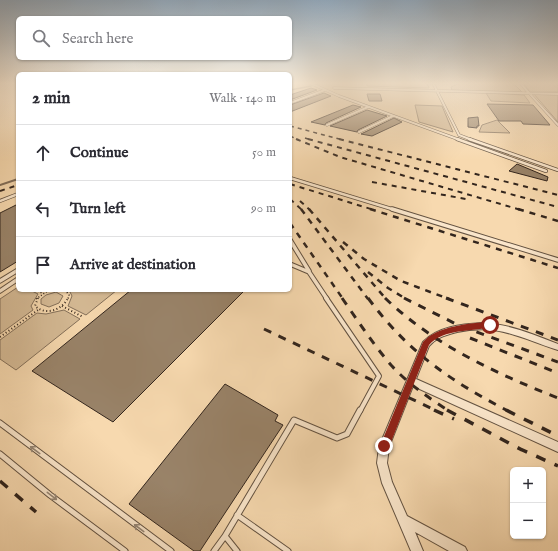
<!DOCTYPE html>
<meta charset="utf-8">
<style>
:root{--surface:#fff;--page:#f7f7f7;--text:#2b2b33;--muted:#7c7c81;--line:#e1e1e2}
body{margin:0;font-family:"IM FELL English",serif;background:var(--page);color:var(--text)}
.controls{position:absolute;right:12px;bottom:12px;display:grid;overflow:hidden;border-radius:6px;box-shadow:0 1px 3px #0004}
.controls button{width:36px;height:36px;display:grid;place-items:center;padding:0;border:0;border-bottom:1px solid var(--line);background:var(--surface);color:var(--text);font:20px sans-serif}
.stop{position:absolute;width:12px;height:12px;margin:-9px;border:3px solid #8f2418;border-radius:50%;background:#fff}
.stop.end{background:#8f2418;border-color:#fff;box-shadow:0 1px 4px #0008}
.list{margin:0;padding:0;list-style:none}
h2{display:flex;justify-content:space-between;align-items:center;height:52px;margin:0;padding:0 16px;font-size:17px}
h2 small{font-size:13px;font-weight:400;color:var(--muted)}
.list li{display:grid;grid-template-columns:26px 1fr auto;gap:12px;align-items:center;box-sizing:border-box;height:56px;padding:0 16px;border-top:1px solid var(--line)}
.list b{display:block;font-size:15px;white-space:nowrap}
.list em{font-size:13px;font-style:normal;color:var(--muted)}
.icon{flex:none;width:22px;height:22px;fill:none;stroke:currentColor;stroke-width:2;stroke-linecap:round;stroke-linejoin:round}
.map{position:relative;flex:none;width:558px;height:551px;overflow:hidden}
.search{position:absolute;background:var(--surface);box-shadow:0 1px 3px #0004;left:16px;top:16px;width:276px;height:44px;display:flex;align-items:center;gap:10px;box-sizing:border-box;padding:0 14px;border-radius:6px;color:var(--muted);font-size:15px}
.panel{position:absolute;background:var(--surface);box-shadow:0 1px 3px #0004;left:16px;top:72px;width:276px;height:220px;border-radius:6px}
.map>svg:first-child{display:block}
.green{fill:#d6bb96;stroke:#84705a}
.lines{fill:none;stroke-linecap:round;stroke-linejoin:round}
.stream-far1{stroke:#806d58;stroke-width:1.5}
.stream{stroke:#806d58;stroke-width:2}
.building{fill:#998369;stroke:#33261e}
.service-far4-casing{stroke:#645342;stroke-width:3}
.service-far3-casing{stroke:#645342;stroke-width:4}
.service-far2-casing{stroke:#645342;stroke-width:5.5}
.service-far1-casing{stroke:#645342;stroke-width:6}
.service-casing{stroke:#645342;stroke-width:7}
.minor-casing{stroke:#645342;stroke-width:2}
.path-far1{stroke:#33261e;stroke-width:1.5;stroke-dasharray:1 2;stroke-linecap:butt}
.path{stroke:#33261e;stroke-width:2;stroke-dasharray:1 2.5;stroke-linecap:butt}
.service-far4{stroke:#fae6cb;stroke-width:2}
.service-far3{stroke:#fae6cb;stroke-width:2.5}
.service-far2{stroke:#fae6cb;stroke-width:3.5}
.service-far1{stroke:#fae6cb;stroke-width:4}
.service{stroke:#fae6cb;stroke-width:5}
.minor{fill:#fae6cb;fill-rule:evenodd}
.rail-far4{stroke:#33261e;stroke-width:1.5;stroke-dasharray:4 4;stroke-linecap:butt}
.rail-far3{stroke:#33261e;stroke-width:2;stroke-dasharray:5 5;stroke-linecap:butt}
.rail-far2{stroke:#33261e;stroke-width:2.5;stroke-dasharray:6 6;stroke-linecap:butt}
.rail-far1{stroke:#33261e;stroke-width:3;stroke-dasharray:8 8;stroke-linecap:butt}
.rail{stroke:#33261e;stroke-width:3.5;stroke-dasharray:10 10;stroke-linecap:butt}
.oneway{stroke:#968674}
.route{fill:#8f2418}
</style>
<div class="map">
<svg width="558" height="551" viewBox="0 0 558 551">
<rect width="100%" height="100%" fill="#f7d9af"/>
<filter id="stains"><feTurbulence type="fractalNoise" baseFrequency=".005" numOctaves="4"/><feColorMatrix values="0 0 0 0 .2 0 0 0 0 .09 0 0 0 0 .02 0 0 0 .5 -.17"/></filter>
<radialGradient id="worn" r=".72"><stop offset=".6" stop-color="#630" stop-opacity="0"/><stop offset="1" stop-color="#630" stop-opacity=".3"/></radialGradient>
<path class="green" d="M367,83h60l2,5 -62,-2z
M460,83h53l9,9 -70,-2 -1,-3z
M523,83h35v9h-28z
M486,93l38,2 6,8 -39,-2z
M533,93l25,1v28z
M415,105l27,1 11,26 -34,-10z
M497,120l13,13 -31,-1 3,-7z
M18,287v3h12l8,4 -7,12 2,4 -33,24v-35z
M69,290h48l-31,25 -18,-9 4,-10z
M56,292l7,4 -4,7 -10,4 -8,-3v-5l5,-4z
M64,310l16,9 -64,51 -16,-11v-19l37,-27 9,1z"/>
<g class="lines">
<path class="stream-far1" d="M317,84l3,-1
M290,90l21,-4"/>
<path class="stream" d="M0,185l18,-6"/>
</g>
<path class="building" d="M311,88l6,2 -27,10v-5z
M324,93l7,3 -41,16v-7z
M367,94h13l2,7h-13z
M487,104l46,1 17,20 -27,-1 -2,-3h-22z
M353,105l8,2 -35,16 -1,2 -14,-3z
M367,110l20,6 -29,14 -1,2 -27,-6z
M478,117l1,9h-2v2l-9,-1v-9z
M394,118l8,4 -30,14 -11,-2z
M517,164l31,13 -1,4 -38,-10z
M18,204v57l-18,11v-59z
M131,290h114l-132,132 -81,-51z
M225,384l53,31 -3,6 8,4 -83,126h-6l-65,-47z"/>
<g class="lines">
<g class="service-far4-casing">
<path id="service-far4" d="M310,83l29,13 121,44
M433,83l26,52 13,5
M520,83l38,42
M334,88l224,6
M290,103l35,-13
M327,125l41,-18
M359,132l34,-16"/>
</g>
<g class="service-far3-casing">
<path id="service-far3" d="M457,139l89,32
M469,139l89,31
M290,178l105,32
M0,201l18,-7"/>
</g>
<g class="service-far2-casing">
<path id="service-far2" d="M392,209l166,51
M290,240l19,31
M290,264l19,8 18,27
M0,281l18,-11
M0,291l18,-12"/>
</g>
<g class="service-far1-casing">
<path id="service-far1" d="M326,298l53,78 -19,35"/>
</g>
<g class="service-casing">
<path id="service" d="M0,423l171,128
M0,454l50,41 75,56
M237,515l51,36
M214,551l11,-15
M237,551l-12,-15 69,-116 43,18 10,-4 13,-24"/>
</g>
<g class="minor-casing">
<path id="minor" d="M482,323c27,1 51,11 76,21v6c-38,-12 -60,-27 -101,-18 -11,3 -20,5 -28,14l-13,33 142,63v10l-145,-66 -24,61 -2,16 5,19 15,34 58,31 2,4h-18l-34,-19 8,19h-12l-29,-68 -5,-20 2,-16 44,-105c14,-15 39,-18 59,-19z"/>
</g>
<path class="path-far1" d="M35,290l7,3
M65,290l4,5 -1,4
M36,299l13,-9"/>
<path class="path" d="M38,298l-3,8c11,10 27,4 33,-8
M62,306l21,11
M0,337l38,-27"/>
<use href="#service-far4" class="service-far4"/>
<use href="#service-far3" class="service-far3"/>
<use href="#service-far2" class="service-far2"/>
<use href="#service-far1" class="service-far1"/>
<use href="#service" class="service"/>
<use href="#minor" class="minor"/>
<path class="rail-far4" d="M290,126l53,14
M290,136l9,4
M305,138l6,2"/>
<path class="rail-far3" d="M296,139l44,18 181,53
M308,139l250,68
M339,139l219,56
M372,182l94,17
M290,184l84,26
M0,191l18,-6
M290,199l12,11
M300,201l10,9"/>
<path class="rail-far2" d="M301,209l67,90
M309,209l77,90
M370,209l188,59
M518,209l40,12
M290,223l53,76
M343,242l21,17 37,22 48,18
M368,272l20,16 18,11"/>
<path class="rail-far1" d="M342,298c16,23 31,46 49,67 16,18 38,33 58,46
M368,298c40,54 81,82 140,113
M385,298c49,47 110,75 173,100
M404,298l54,27 100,37
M446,298l112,42
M264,329l173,82
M470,338l88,35"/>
<path class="rail" d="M434,410l20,9
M447,410l75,40
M506,410l52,26
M518,448l40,18
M0,481l36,31"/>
</g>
<defs><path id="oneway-shaft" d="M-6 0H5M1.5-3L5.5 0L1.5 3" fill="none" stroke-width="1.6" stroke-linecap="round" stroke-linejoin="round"/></defs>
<g class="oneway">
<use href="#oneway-shaft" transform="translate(35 450) rotate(-143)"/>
<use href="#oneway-shaft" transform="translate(52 496) rotate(38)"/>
<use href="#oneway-shaft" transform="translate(139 528) rotate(-143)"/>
</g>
<linearGradient id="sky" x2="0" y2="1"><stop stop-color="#93aabe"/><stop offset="0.52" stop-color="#fbeedb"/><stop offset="1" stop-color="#fbeedb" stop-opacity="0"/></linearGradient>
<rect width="558" height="160" fill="url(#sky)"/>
<path class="route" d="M490,322l2,1v4c-20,5 -48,1 -63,18l-41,105 -4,1 -3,-1 -1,-4 43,-104c14,-16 47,-19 67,-20z"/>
<rect width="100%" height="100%" filter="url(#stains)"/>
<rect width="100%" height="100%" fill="url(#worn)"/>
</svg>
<div class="controls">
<button>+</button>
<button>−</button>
</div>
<div class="stop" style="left:490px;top:325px"></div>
<div class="stop end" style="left:384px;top:446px"></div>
<div class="search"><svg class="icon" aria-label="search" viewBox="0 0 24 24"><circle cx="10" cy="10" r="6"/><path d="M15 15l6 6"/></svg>Search here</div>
<section class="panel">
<h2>2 min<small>Walk · 140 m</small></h2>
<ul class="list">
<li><svg class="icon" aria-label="ahead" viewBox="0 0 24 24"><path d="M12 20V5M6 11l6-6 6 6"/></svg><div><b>Continue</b></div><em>50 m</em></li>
<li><svg class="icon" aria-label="left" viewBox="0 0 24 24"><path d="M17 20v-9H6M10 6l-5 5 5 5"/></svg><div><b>Turn left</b></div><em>90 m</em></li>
<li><svg class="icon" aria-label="arrive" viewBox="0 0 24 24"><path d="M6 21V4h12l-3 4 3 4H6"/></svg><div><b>Arrive at destination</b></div></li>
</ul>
</section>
</div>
